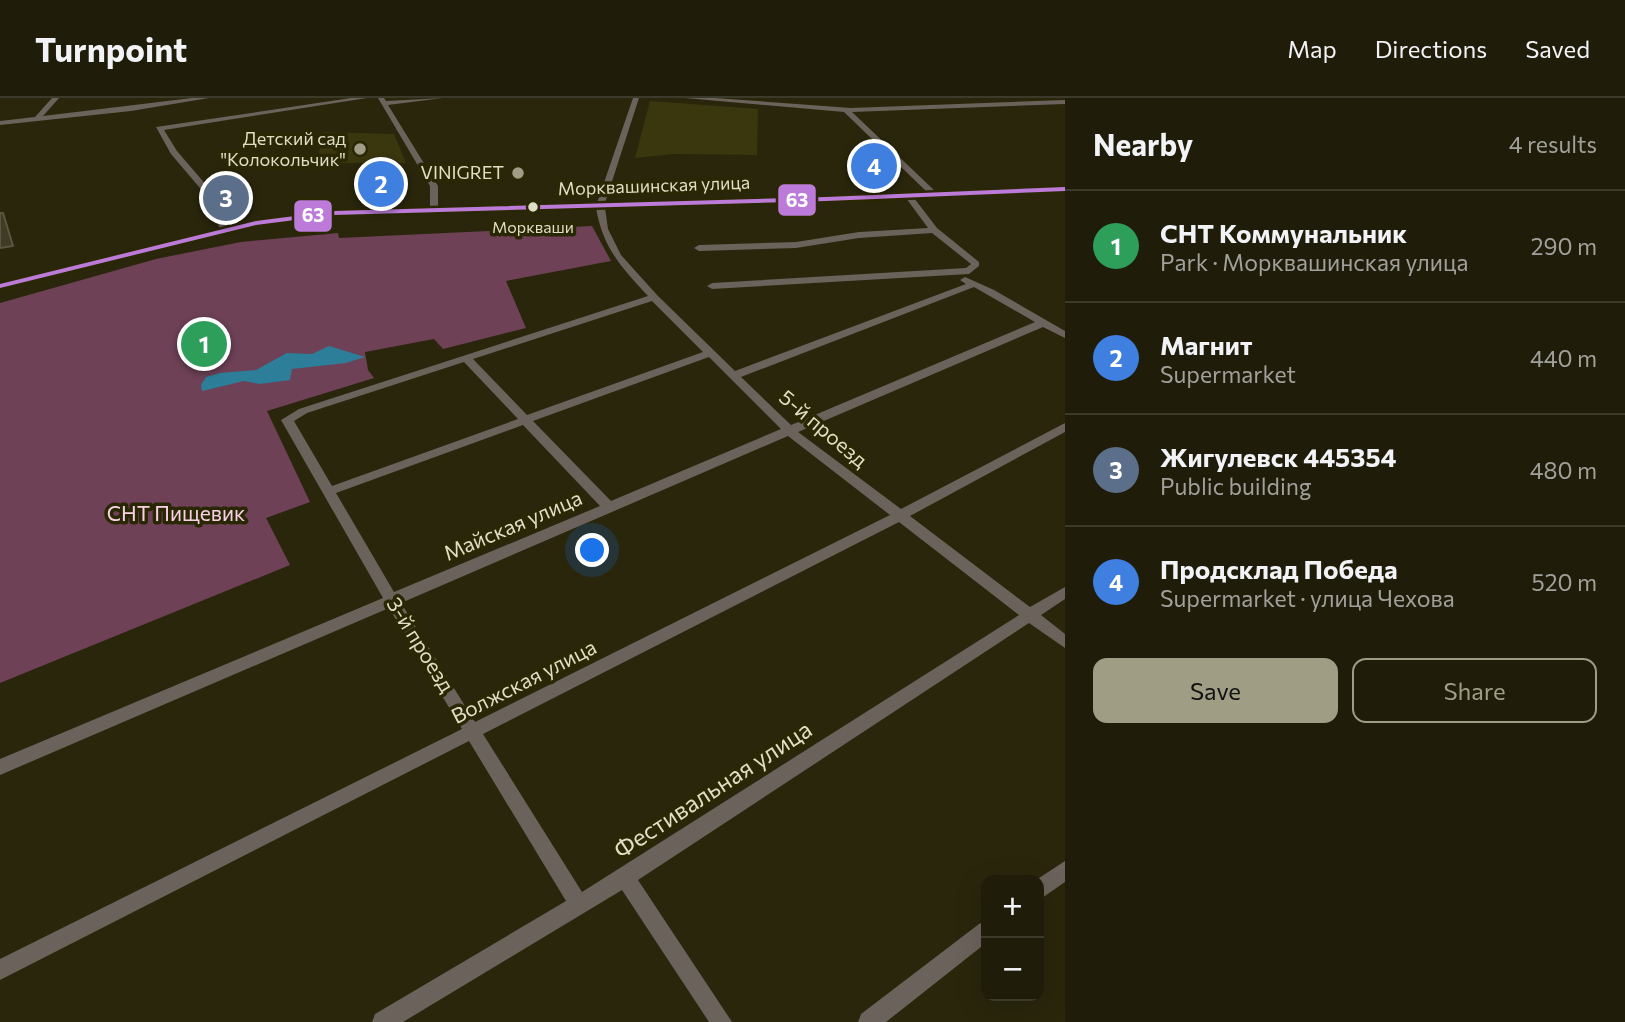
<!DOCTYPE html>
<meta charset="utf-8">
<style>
:root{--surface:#1f1c09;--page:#272512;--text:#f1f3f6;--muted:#a1a19c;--line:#3c3a2a;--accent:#9f9e85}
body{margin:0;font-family:Commissioner,sans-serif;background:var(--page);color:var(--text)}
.controls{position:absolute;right:21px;bottom:21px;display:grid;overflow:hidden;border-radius:14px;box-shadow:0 7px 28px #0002}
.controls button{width:63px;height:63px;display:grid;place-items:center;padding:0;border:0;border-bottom:2px solid var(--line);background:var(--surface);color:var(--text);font:35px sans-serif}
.you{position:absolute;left:593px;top:453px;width:24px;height:24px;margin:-18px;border:5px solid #fff;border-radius:50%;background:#1a73e8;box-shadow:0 0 0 10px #1a73e833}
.badge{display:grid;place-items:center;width:46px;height:46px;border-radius:50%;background:var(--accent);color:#fff;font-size:23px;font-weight:700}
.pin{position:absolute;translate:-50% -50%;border:4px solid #fff;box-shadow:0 2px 7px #0006}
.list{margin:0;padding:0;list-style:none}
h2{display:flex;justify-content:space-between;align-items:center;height:91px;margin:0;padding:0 28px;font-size:30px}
h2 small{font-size:23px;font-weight:400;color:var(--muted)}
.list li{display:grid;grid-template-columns:46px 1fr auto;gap:21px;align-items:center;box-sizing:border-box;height:112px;padding:0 28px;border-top:2px solid var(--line)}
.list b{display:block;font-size:26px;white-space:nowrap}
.list p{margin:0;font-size:23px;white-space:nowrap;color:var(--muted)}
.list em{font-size:23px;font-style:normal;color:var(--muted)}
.actions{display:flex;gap:14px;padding:21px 28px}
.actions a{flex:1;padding:16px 0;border:2px solid var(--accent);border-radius:14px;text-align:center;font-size:24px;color:var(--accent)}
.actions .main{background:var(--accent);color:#111}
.map{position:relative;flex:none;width:1065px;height:924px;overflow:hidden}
header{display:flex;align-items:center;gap:42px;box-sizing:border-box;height:98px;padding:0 35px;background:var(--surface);border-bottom:2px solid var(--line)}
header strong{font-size:33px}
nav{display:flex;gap:38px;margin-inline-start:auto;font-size:24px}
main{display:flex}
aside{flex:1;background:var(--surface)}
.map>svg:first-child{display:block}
.built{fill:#3a370f}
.green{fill:#6e4157}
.water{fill:#2d7e98}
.building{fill:#3e3c24;stroke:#585641;stroke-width:2}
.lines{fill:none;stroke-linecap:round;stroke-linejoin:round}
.minor{fill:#6b625b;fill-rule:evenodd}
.bus-1-casing{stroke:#2a2704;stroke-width:5}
.bus-1{fill:#bd7bd9;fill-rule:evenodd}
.poi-dot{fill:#9f9e85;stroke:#2a2704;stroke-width:2.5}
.bus-dot{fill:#dfdec6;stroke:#2a2704;stroke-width:2.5}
.labels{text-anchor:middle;stroke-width:7;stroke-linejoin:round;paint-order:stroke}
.far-bus-label{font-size:16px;fill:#dfdec6;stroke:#2a2704}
.far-poi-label{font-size:18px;fill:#dfdec6;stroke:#2a2704;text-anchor:end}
.far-street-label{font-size:18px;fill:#dfdec6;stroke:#2a2704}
.street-label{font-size:21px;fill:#dfdec6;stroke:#2a2704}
.park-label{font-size:21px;fill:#f8d1e5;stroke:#2a2704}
.near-street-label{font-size:24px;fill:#dfdec6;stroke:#2a2704}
.line-badge{stroke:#2a2704;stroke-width:2.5}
.badge-label{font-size:19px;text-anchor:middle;font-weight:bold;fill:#fff}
</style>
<header>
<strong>Turnpoint</strong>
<nav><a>Map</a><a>Directions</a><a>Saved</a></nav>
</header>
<main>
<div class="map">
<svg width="1065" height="924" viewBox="0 0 1065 924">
<rect width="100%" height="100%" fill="#29260c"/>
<path class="built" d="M650,3l108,8 -1,46 -83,-1 -39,4z
M323,34l71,2 12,29h-89z"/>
<path class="green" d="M592,128l19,35 -105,20 20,47 -83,21 -9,-10 -69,13 3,18 6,8 -107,33 43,91 -44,16 24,47 -290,118v-380l156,-44 85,-17 97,-9 1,5z"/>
<path class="water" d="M329,248l36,11 -19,6 -54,6 -2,11 -30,4 -16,-3 -42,10 -1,-6 5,-8 14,-4 36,-3 31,-17 25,1z"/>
<path class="building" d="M0,115h3l10,33 -13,2z"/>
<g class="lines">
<path class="minor" d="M52,0h7l-16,18 149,-18h17l-78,13 -131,14v-4l35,-4z
M351,0h16l-203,32 13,21 36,42 15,34c66,-16 134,-17 202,-19v-22l-52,-88h6l2,3 57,-3 -55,7 50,81v22l159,-5 36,-105h6l-34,105 322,-11 -83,-80 -159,-14h30l136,10 214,-8v4l-213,8 84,80 129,-5v4l-151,7 23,30 42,34v4l-10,8 -257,15 -5,-3 5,-3 254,-15 5,-4 -39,-31 -73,5 -63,10 -97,3 -5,-3 5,-3 97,-3 63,-10 69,-4 -22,-30 -301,10 3,21 13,26 36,40 78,76 231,-87 -6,-4 5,-3 29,13 71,41v7l-22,-11 -245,105 103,77 164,-86v9l-155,84 120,91 35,-20v12l-24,16 24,19v14l-36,-25 -391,257 94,142h-23l-87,-132 -219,132h-31l3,-8 191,-113 -97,-160 -469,239v-21l462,-230 -73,-121 -389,167v-16l383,-161 -102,-178 18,-11 349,-113c-27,-29 -45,-48 -52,-88l-262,8 -78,10 -256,63v-6l220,-54 -15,-35 -34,-40 -15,-27zM974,189l61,35 -244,103 -50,-48zM652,203l51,51 -176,63 -54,-56zM709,259l72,72 -170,72 -78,-80zM464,264l54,57 -186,67 -38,-65 13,-8zM523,327l77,81 -206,86 -58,-99zM788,338l102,79 -415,207 -74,-119zM899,424l120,93 -437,277 -99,-158z
M1065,763v21l-26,18v-20h-3z
M986,823v22l-100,79h-28l3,-8 118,-90z"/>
<g class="bus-1-casing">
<path id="bus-1" d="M1065,89v4l-239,10 -492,14 -78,10 -256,63v-4l256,-63 78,-10 492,-14z"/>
</g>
<use href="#bus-1" class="bus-1"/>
</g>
<g class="poi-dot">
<circle cx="360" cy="51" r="7"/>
<circle cx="518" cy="75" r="7"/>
</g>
<circle class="bus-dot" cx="533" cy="109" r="6"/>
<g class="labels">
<g class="far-bus-label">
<text x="533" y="135">Моркваши</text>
</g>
<g class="far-poi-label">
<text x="346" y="47">Детский сад<tspan x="346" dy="21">"Колокольчик"</tspan></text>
<text x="504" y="81">VINIGRET</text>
</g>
<g class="far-street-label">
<text transform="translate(654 88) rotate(-2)" y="6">Морквашинская улица</text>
</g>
<g class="street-label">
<text transform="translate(823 331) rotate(40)" y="7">5-й проезд</text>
<text transform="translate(513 428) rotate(-23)" y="7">Майская улица</text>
<text transform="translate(420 547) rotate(58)" y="7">3-й проезд</text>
<text transform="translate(524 584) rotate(-27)" y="7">Волжская улица</text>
</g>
<g class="park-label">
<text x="176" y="423">СНТ Пищевик</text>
</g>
<g class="near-street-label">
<text transform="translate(713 692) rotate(-33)" y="8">Фестивальная улица</text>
</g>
</g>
<g class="line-badge">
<rect x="777" y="85" width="40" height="34" rx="7" fill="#bd7bd9"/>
<rect x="293" y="101" width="40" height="34" rx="7" fill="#bd7bd9"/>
</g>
<g class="badge-label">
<text x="797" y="109">63</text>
<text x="313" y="124">63</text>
</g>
</svg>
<div class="controls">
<button>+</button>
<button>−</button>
</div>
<div class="you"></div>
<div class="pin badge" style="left:204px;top:246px;background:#2e9e5b">1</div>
<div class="pin badge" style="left:381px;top:86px;background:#3f7fe0">2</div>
<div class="pin badge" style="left:226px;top:100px;background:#5c6f8a">3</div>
<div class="pin badge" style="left:874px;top:68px;background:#3f7fe0">4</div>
</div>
<aside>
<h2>Nearby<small>4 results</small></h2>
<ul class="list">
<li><span class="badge" style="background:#2e9e5b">1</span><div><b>СНТ Коммунальник</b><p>Park · Морквашинская улица</p></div><em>290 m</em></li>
<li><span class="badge" style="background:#3f7fe0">2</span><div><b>Магнит</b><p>Supermarket</p></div><em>440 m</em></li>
<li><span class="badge" style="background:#5c6f8a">3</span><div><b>Жигулевск 445354</b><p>Public building</p></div><em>480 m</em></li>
<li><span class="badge" style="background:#3f7fe0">4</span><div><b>Продсклад Победа</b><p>Supermarket · улица Чехова</p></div><em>520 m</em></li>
</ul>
<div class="actions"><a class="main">Save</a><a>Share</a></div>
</aside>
</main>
